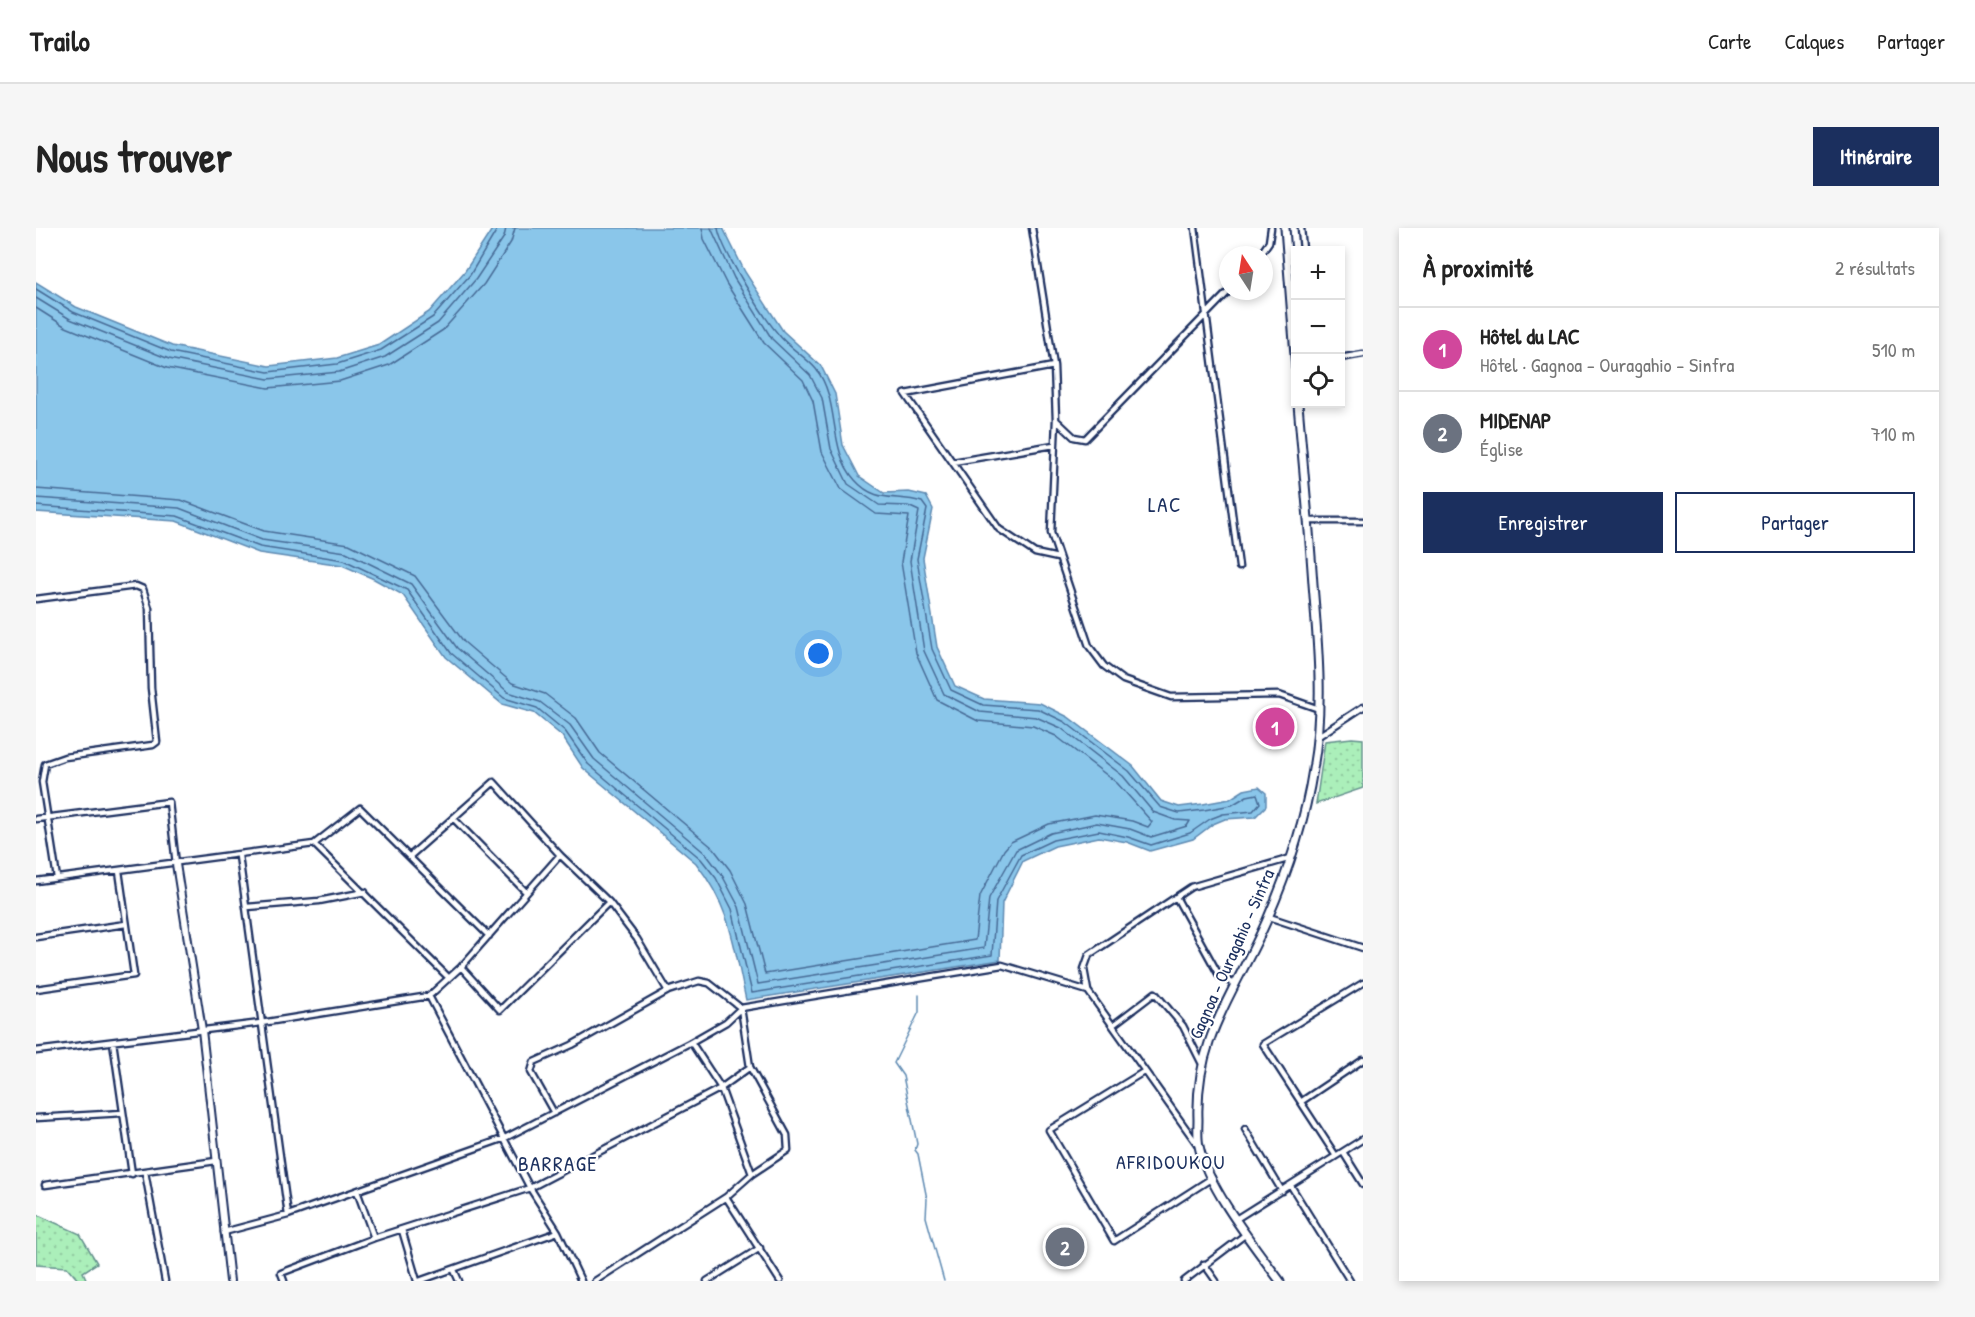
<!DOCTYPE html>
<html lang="fr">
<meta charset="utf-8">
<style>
:root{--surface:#fff;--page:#f6f6f6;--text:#222;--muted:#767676;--line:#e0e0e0;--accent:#1b2f5e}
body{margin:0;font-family:"Patrick Hand",sans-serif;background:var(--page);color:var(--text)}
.controls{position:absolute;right:18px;top:18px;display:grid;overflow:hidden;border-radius:0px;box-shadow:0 3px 9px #0003}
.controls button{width:54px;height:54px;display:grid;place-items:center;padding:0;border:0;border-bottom:2px solid var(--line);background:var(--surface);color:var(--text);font:30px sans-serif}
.compass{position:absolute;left:1183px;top:18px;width:54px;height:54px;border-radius:50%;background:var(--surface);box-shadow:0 3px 9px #0003;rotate:348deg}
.you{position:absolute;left:783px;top:426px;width:21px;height:21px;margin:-15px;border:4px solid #fff;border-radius:50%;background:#1a73e8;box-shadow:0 0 0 9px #1a73e833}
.badge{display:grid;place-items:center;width:39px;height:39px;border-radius:50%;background:var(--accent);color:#fff;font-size:20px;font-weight:700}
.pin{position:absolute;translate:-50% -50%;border:3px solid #fff;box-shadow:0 2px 6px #0006}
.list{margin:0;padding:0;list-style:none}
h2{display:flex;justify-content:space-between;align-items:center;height:78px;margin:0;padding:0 24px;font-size:26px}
h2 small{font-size:20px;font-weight:400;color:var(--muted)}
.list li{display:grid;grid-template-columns:39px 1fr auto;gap:18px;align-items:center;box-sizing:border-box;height:84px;padding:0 24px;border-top:2px solid var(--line)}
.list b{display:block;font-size:22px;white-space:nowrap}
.list p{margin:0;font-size:20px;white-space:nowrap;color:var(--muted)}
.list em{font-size:20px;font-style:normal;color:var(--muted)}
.actions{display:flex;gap:12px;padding:18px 24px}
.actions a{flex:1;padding:14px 0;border:2px solid var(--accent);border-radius:0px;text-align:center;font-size:21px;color:var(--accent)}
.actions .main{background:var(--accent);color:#fff}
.icon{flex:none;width:33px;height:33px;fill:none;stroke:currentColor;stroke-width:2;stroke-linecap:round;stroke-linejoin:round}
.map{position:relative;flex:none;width:1327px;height:1053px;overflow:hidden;border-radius:0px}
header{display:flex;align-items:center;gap:36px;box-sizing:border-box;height:84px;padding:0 30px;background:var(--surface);border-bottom:2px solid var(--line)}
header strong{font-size:28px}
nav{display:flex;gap:33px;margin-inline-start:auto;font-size:21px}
.intro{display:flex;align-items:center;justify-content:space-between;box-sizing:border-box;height:144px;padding:0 36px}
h1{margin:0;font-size:42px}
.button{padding:15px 27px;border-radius:0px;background:var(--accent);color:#fff;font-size:21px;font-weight:700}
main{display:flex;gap:36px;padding:0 36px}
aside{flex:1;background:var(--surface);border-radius:0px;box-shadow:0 3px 9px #0003}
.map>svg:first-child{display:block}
.green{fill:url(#green-dots);stroke:#638f8c;stroke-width:1.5}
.water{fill:#8ac6ea;stroke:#5e8ab2;stroke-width:1.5}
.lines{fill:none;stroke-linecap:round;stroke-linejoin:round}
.shore{stroke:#476b96;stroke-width:1.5}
.stream{stroke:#5e8ab2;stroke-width:1.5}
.minor-casing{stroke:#1b2f5e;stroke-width:9}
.tertiary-casing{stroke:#1b2f5e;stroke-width:10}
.secondary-casing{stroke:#1b2f5e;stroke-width:11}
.minor{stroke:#fff;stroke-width:4.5}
.tertiary{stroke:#fff;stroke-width:6}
.secondary{stroke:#fff;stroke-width:7}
.labels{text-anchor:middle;stroke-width:4.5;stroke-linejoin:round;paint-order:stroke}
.street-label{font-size:18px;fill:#1b2f5e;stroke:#fff}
.neighbourhood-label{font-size:20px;letter-spacing:1.5px;fill:#1b2f5e;stroke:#fff}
.quarter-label{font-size:21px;letter-spacing:1.5px;fill:#1b2f5e;stroke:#fff}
</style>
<header>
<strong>Trailo</strong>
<nav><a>Carte</a><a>Calques</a><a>Partager</a></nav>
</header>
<div class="intro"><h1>Nous trouver</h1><a class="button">Itinéraire</a></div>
<main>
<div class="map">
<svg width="1327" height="1053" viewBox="0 0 1327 1053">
<defs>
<pattern id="green-dots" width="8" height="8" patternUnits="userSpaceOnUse" patternTransform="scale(1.5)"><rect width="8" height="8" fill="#abefba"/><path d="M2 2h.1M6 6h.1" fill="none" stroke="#93cda2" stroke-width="1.8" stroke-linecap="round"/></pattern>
</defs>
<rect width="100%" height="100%" fill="#fff"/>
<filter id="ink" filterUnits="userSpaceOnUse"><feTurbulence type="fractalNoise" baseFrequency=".0167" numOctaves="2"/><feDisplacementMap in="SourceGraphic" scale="12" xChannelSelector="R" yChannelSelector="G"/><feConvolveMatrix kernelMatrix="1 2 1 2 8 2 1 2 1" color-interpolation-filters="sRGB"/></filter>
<g filter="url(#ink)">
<path class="green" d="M1316,510l11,1v49l-47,16 9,-63z
M0,986l44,20 17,29 -14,9 4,9h-8l-12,-14 -31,-2z"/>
<path class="water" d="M457,0h230l22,44 38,59 38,35 14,28 8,51 16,31 25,17 25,-1 17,4 7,13 -10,49 14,89 18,39 29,13 56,4 28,14 65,49 28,35 18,6 24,-3 27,-5 14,-9 15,-3 7,6v13l-11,11 -30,2 -12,5 -20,15 -43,12 -23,-9 -28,-5 -44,9 -32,15 -21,42 -2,57 -254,40c-12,-54 -15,-92 -50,-137l-113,-95 -21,-32 -28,-23 -32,-9 -56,-47 -43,-62 -29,-16 -32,-14 -83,-12 -83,-32 -140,-9v-230l40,25 96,39 97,20 68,-8 42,-13 50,-33 36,-41z"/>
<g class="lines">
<path class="shore" d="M0,61l37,23 98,40 97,20 69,-8 44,-14 52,-33 37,-42 28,-47
M0,70l34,21 99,40 99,20 71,-7 46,-15 53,-34 38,-44 28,-42 2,-9
M0,80l30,19 101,41 101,20 72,-7 49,-16 54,-35 41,-46 27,-42 4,-14
M0,261l145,11 83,31 85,13 66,32 49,66 48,41 33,11 31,24 24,35 113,95 17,22 17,34 18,70 210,-34 5,-44 24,-46 7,-8 38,-18 46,-9 37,6 16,6 4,-5 -35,-39 -61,-47 -23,-10 -55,-5 -41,-21 -21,-47 -15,-91 8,-46 -33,-2 -35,-25 -19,-37 -9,-51 -10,-21 -39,-37 -38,-60 -22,-44 -2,-11
M0,270l143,10 83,32 84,12 65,32 46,64 51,44 32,10 30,23 24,34 112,95 16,21 17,32 19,77 226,-36 5,-50 27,-48 35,-17 46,-10 33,6 21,8 36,-11 3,-5 -15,-1 -22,-8 -30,-36 -62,-48 -25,-11 -56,-5 -36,-18 -20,-43 -14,-90 9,-50 -11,-5 -29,-1 -31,-21 -17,-35 -9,-51 -12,-23 -38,-36 -38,-61 -23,-50
M0,278l141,10 83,31 84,13 63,30 44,63 53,45 33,10 28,23 23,33 113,95 15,19 16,31 20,84 240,-38 4,-54 25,-46 32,-15 46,-9 29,6 23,8 39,-12 20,-14 13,-5 30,-3 7,-8 -3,-9 -10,2 -15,9 -28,5 -25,3 -19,-6 -31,-36 -64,-49 -27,-13 -55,-4 -32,-15 -19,-41 -15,-90 10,-50 -5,-7c-26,-8 -46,2 -67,-22 -28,-31 -14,-79 -39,-111 -11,-13 -27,-21 -37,-34 -15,-17 -58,-86 -61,-107"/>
<path class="stream" d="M883,767v17l-25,51 9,13 14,68 -2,6 3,4 9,45 -1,18 18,64"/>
<g class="minor-casing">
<path id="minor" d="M996,0l22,138 2,54 -5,113 38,113 15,20 19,14 48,17 108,-2 40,14
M1159,0l44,339
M1265,0l2,22
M1224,27l9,-13 2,-14
M1304,130l23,-4
M1018,138l-149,28 94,135 36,24 23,5
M1020,192l18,17 11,2 144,-148
M917,234l101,-17
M1272,293h55
M0,371l100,-13 7,3 6,19 2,80 6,54 -4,3 -88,12 -20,7 -3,18 15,96
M1281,509l46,-30
M417,590l73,74
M0,591l133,-17 7,62
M278,616l135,134
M203,628l49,359
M374,628l84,-74 66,73 49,47 -109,108 -39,-43
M0,653l278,-37 46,-36 129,128
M1140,669l44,80 15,7
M573,674l28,37 31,52
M211,679l72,-6 46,-9
M1233,689l94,31
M0,709l90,-13
M0,761l98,-14 -15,-104
M393,768l101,192 28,44 23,49
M1077,797l42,-32 28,33 18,36
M77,814l19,132
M655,814l30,46 31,86
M0,823l225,-28 168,-27 32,-29 99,-112
M1109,843l-96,59 65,111 98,-63
M1266,873l61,-41
M0,890l87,-5
M1209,901l37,62
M1161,916l-109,-153 -4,-22 5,-14 102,-68 100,-29
M1307,924l20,32
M1300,928l-73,-112 100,-61
M109,944l20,109
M9,957l171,-24
M1255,958l59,95
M321,963l17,47
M690,969l54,84
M1200,991l127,-80
M366,1002l15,51
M188,1004l64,-17 217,-77 186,-96 35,-20 15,-14 -32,-25 -10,-2 -31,10 -96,54 -38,17 -3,10 23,41
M1168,1036l12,17
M418,1042l5,11
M248,1053l-3,-8 93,-35 156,-50 191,-100 29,-21 -9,-59 261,-43 86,26
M383,1053l139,-49
M559,1053l131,-84 26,-23 36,-24 -1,-15 -37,-68
M671,1053l53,-33
M1148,1053l62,-47"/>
</g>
<g class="tertiary-casing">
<path id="tertiary" d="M140,636l26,166 28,251"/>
</g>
<g class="secondary-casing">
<path id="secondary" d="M1249,0l11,140
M1244,1053c-25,-34 -73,-94 -81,-135 -2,-8 -1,-19 -1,-27 -3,-82 38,-128 69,-199 21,-48 38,-99 46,-151 11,-61 5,-123 0,-185 -4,-60 -10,-120 -15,-180"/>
</g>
<use href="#minor" class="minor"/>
<use href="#tertiary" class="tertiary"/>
<use href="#secondary" class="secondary"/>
</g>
</g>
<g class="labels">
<g class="street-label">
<text transform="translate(1196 726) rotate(-66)" y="6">Gagnoa - Ouragahio - Sinfra</text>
</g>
<g class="neighbourhood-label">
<text x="1135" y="941">AFRIDOUKOU</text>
</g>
<g class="quarter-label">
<text x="1129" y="284">LAC</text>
<text x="522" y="943">BARRAGE</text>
</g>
</g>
</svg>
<div class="controls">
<button>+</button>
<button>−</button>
<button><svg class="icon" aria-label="locate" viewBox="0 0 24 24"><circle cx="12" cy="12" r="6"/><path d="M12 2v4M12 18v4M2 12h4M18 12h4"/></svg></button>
</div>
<svg class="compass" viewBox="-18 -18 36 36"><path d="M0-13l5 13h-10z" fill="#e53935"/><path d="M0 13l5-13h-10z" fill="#767676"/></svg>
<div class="you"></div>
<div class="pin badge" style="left:1239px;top:499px;background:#d1479c">1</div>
<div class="pin badge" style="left:1029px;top:1019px;background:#6b7280">2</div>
</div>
<aside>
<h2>À proximité<small>2 résultats</small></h2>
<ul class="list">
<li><span class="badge" style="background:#d1479c">1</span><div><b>Hôtel du LAC</b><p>Hôtel · Gagnoa - Ouragahio - Sinfra</p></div><em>510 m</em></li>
<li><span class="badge" style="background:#6b7280">2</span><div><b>MIDENAP</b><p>Église</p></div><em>710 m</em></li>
</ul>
<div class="actions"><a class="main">Enregistrer</a><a>Partager</a></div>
</aside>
</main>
